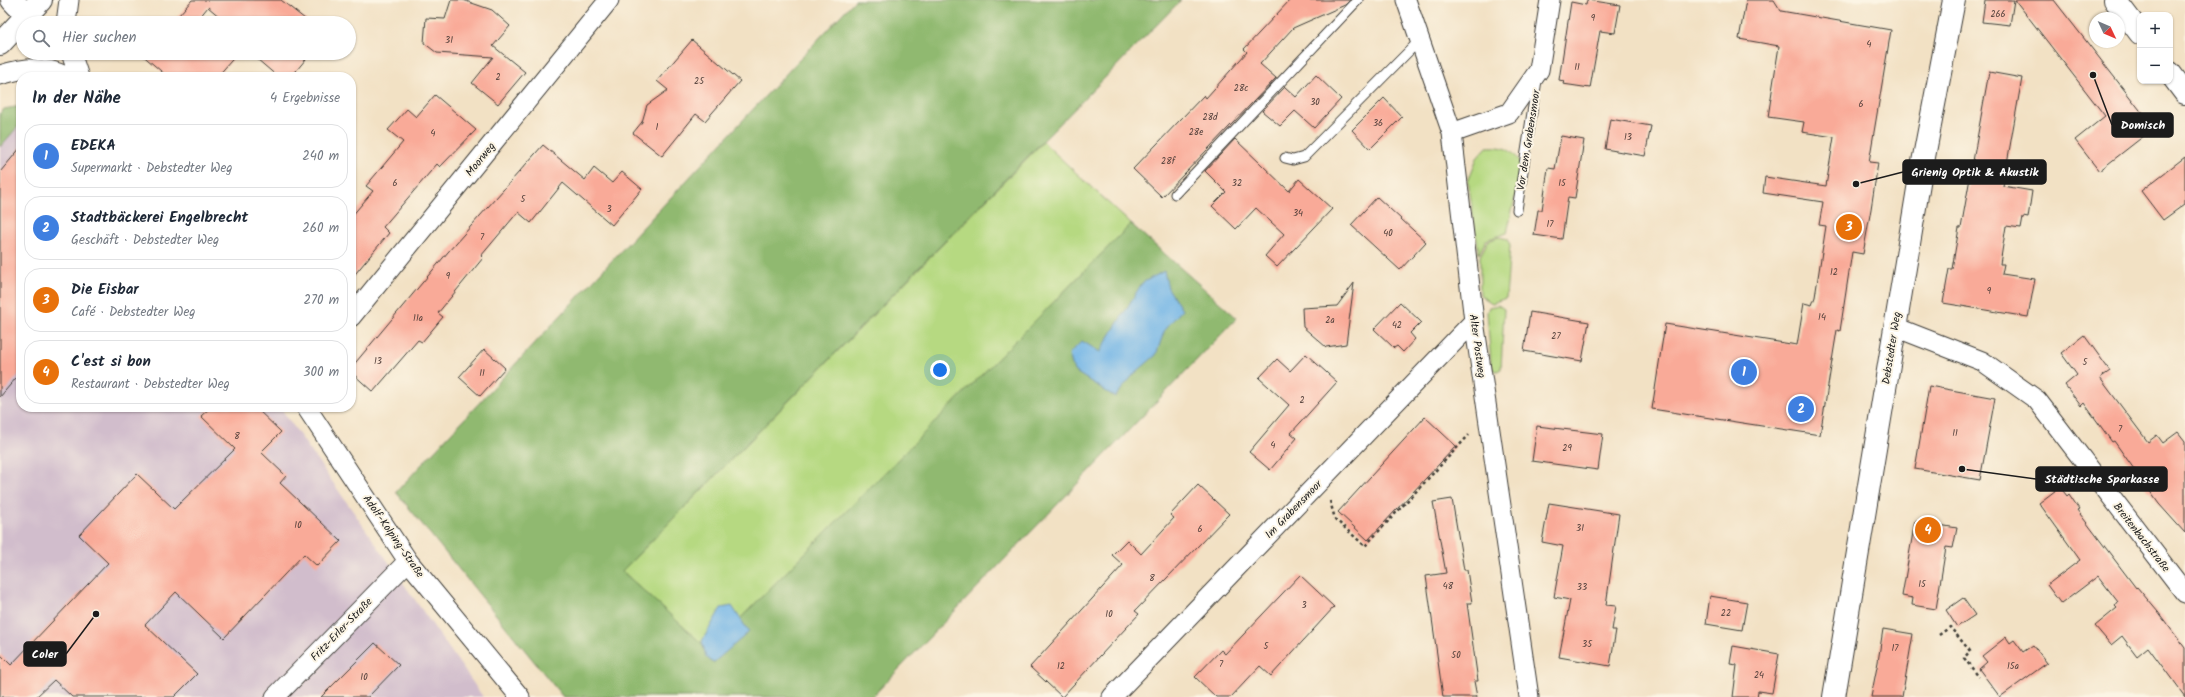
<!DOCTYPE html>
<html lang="de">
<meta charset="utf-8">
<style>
:root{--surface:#fff;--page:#f6f6f7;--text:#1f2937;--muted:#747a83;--line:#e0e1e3;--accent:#1f6fb2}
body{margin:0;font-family:Kalam,sans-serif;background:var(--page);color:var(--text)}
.controls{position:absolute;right:12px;top:12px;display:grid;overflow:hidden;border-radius:8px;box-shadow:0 1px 3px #0004}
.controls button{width:36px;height:36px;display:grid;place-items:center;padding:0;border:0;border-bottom:1px solid var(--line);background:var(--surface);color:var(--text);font:20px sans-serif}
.compass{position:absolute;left:2089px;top:12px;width:36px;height:36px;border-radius:50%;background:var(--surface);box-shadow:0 1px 3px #0004;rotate:134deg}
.you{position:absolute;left:940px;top:370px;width:14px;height:14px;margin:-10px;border:3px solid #fff;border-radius:50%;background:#1a73e8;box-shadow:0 0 0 6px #1a73e833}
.badge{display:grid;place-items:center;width:26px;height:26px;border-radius:50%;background:var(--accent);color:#fff;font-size:13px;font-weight:700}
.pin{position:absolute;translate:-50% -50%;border:2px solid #fff;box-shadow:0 1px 4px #0006}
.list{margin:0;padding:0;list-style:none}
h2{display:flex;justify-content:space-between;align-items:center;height:52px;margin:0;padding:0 16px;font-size:17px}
h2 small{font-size:13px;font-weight:400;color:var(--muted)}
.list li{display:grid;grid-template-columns:26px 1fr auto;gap:12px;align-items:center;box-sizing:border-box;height:64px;margin:0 8px 8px;padding:0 8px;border:1px solid var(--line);border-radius:16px}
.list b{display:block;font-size:15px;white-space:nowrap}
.list p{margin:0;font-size:13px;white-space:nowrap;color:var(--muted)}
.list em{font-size:13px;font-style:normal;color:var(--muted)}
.icon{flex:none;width:22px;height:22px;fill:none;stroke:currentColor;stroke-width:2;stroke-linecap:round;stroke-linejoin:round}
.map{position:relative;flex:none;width:2185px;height:697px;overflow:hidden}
.search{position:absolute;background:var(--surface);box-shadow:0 1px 3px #0004;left:16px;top:16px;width:340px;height:44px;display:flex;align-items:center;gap:10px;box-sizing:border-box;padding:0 14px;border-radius:22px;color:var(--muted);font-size:15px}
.panel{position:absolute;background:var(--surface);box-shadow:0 1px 3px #0004;left:16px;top:72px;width:340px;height:340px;border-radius:16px}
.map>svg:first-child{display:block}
.industrial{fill:#d1bdcc}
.green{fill:#b6d981;stroke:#697a4e}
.forest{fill:#90b96f;stroke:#566a46}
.water{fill:#70b4e6;stroke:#466881}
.building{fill:#f9aa98}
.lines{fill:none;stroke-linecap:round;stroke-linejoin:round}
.service-casing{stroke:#3c3a35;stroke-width:11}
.minor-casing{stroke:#3c3a35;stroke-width:21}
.tertiary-casing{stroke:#3c3a35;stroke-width:24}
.primary-casing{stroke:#3c3a35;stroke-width:24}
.path{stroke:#3c3a35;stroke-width:2.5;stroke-dasharray:3 3;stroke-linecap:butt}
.service{stroke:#fff;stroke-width:9}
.minor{stroke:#fff;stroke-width:19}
.tertiary{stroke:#fff;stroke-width:22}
.primary{stroke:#fff;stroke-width:22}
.labels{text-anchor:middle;stroke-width:4;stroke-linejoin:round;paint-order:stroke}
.number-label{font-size:9px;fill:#53403b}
.street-label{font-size:11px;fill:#1c1c1c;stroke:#fcf5e5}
.leader{fill:none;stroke:#1c1c1c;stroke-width:1.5}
.callout-dot{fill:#1c1c1c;stroke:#fcf5e5;stroke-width:1.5}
.callout{fill:#1c1c1c;stroke:#1c1c1c;stroke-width:1.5}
.callout-label{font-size:12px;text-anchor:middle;font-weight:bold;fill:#fff}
</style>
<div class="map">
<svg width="2185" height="697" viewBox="0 0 2185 697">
<rect width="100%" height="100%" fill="#fcf5e5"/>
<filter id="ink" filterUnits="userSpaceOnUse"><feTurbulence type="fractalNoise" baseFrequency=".025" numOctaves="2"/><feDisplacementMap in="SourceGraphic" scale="8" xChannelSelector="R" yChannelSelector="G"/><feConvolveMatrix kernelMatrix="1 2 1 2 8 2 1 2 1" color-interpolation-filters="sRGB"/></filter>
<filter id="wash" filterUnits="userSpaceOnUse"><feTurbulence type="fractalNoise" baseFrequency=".012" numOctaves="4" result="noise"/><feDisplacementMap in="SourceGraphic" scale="16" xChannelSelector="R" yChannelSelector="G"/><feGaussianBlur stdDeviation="0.9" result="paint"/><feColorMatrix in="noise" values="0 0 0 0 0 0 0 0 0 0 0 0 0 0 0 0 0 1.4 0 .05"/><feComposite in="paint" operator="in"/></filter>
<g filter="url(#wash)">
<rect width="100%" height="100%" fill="#f2e1c4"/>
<path class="industrial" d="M21,123v284h259l203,290h-483v-550z"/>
<path class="green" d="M1043,142l88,82 -422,427 -87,-80z
M1487,147c18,-1 24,2 34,16l-4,26 -10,44 -21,7 -7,14 -11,-73 9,-23z
M1499,237l9,2 2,7 -4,52 -14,5 -12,-8v-39l8,-15z
M1498,305l6,4 -3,60 -4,2 -4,-1 -2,-6 -4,-52 2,-5z"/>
<path class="forest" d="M855,0h326l-559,571 87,79 422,-426 106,94 -365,379h-309l-167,-205z
M21,106v17l-21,24v-34l4,-4z"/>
<path class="water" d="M1164,271l4,17 14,22 -17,19 -9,26 -22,19 -19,23 -41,-26 -5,-17 13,-13 18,11 42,-69z
M732,606l17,26 -36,31 -7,-6 -4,-16 19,-33z"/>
<g id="blocks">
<path class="building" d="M192,0h89l29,23h-83l-19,-16 -13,16h-23z
M451,0h12l29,10 18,16 -17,20 32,26 -27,32 -26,-21 21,-26 -56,-4 -13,-10 2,-25 19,1z
M1290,0h60l-5,5 -52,23 -33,36 16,14 -114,119 -29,-28 71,-74 2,3 41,-46 -3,-3z
M1587,0l33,5 -5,28 -15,-2 -10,57 -27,-4 1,-3 -5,-1 12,-78 15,3z
M1746,0h28l7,11 110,19 -22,132 9,1 -7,46 -8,45 -11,-2 -12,79 -3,-1 -17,105 -168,-26 13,-85 132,21 7,-42 8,2 3,-8 11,-71 -7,-1 4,-23 -60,-9 2,-16 61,9 8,-49 -32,-5 2,-10 -36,-5 11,-71 -40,-7z
M1985,0h29l-4,25 -28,-3z
M2015,0h39l100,128 -55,43 -24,-31 30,-24z
M692,40l48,41 -35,40 -9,-7 -34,42 -29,-23 9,-11 5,-17 21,-15 -11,-9z
M140,53h98l-21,24h-49z
M250,53h61l-20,24h-13z
M1989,72l33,6 -19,108 29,5 -4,27 -5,-1 -2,11 -15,-2 -6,38h4l-2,10 33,5 -7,38 -85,-14 6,-34h3l7,-41h2z
M1316,75l25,24 -27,29 -19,-17 -15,15 -18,-15 23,-24 11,10z
M435,95l41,35 -36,37 -3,-3 -54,63 6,6 -38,46v-62l22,-26 -7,-5 37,-44 -15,-12 19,-21 9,8z
M1384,98l18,19 -32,32 -18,-19z
M1610,119l41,7 -6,30 -40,-7z
M1561,136l23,4 -9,58 -7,-1 -6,42 -28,-4 4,-25h4l6,-42 7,1z
M1235,139l54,52 10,-12 33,30 -55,58 -12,-11 19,-22 -28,-26 -20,21 -24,-23 14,-14 -21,-21z
M543,145l42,35 9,-12 18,15 10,-11 20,17 -30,36 -49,-42 -32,40 -13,-11 -37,44 2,2 -45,55 5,4 -21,25 -4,-2 -45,52 -22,-20v-4l97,-116z
M21,147v225l-21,25v-225z
M2185,157v47l-22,16 -22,-29z
M1377,197l49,45 -26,28 -49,-45z
M1354,283l-8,61 -20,3 -23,-20 -1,-19 35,-2z
M1400,302l21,20 -11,11 5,6 -12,13 -6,-6 -3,2 -20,-19z
M1530,312l59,10 -7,39 -58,-10z
M2084,335l26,36 -10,7 48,64 9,-7 6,8 15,-11 7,9v92l-26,-29 -45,-63 -2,1 -28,-39 -3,3 -16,-21 12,-10 -16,-22z
M484,349l21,19 -25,28 -21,-19z
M1306,354l31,28 -46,51 6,5 -27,32 -21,-18 40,-47 -30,-27 18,-19 13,12z
M1929,386l66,12 -15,82 -65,-11z
M211,407h44l26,25 -20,20 25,24 -6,7 61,58 -24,25 -13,-12 -80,84 -48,-46 -31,33 52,49 -23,23h-102l-18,-17 -18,17h-36v-43l11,11 97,-102 -29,-28 58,-61 37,35 61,-60 -34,-33z
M1425,417l31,29 -88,94 -30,-28z
M1537,426l66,8 -5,36 -66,-9z
M1198,485l31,29 -94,97 4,3 -77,83 -32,-30 93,-102 -11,-10 15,-15 14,14 33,-36 -4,-3z
M2060,487l7,9 2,-2 10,15 -2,1 59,78 1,-1 21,25 27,36v49l-37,-50 -11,9 -15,-20 -11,9 -16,-19 22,-18 -2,-2 3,-4 -20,-26 -37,28 -14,-19 33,-25 -41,-57z
M1452,499l12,71h3l5,33h-5l11,78h-4l3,16h-34l-17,-121 20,-3 -13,-71z
M1549,503l70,11 -13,91 10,1 -4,24h4l-6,36 -51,-9 11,-57 -16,-3 9,-51 -21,-4z
M1915,521l42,7 -4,20 -7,-1 -10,62 -24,-4 1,-7 -11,-2z
M1300,575l34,32 -63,69 -11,-10 -29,31h-15l-21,-20 26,-27 4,4z
M1710,596l37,6 -5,28 -36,-6z
M1963,598l12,17 -18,12 -11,-17z
M1883,629l30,5 -11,63h-31l7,-35z
M2006,637l4,6 4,-3 9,12 10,-7 14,18 -47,34 -21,-28 8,-7 -5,-6z
M375,643l24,22 -31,32h-47z
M1733,646l46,8 -7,39 -14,-2 -1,6h-24l4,-32 -7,-1z"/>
</g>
</g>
<g filter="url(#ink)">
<use href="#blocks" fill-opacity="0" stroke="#3c3a35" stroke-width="1"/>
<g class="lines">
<g class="service-casing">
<path id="service" d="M1285,158l8,2 11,-3 115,-116
M1175,194l183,-194
M1517,210l20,-130"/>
</g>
<g class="minor-casing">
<path id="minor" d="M1406,0l46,133 22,188 55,376
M66,23l3,-23
M71,53l8,24
M0,75c26,-8 43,-10 68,2
M1452,133l57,-20 30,-43 11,-70
M351,317l258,-317
M1895,327l87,34 55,39 148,193
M306,407l102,154 112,136
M275,697l133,-136
M1112,697l362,-376"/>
</g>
<g class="tertiary-casing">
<path id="tertiary" d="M12,0l15,16
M1834,697l85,-514 35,-183"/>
</g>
<g class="primary-casing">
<path id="primary" d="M2115,0l25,33
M0,44l41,-44
M2170,73l15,20"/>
</g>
<path class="path" d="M1330,501l5,18 30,27 104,-111
M1939,635l11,-8 20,24 -6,7 15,19"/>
<use href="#service" class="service"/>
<use href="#minor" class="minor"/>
<use href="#tertiary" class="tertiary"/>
<use href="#primary" class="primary"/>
</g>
</g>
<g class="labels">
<g class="number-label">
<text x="1998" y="17">266</text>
<text x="1593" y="21">9</text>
<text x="449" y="43">31</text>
<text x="1869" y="47">4</text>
<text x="1577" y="70">11</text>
<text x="498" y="80">2</text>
<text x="699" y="84">25</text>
<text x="1241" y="91">28c</text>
<text x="1315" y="105">30</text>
<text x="1861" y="107">6</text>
<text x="1210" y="120">28d</text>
<text x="1378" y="126">36</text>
<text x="657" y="130">1</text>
<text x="1196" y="135">28e</text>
<text x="433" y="136">4</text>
<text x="1628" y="140">13</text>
<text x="1168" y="164">28f</text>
<text x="395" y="186">6</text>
<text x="1237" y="186">32</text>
<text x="1562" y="186">15</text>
<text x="523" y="202">5</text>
<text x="609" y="212">3</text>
<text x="1298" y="216">34</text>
<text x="1550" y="227">17</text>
<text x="1388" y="236">40</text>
<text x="482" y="240">7</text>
<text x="1834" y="275">12</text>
<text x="448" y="279">9</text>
<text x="1989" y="294">9</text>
<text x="1822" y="320">14</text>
<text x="418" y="321">11a</text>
<text x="1330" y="323">2a</text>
<text x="1397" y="328">42</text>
<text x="1556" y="339">27</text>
<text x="378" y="364">13</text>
<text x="2085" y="365">5</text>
<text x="482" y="376">11</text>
<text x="1302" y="403">2</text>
<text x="2120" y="432">7</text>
<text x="1955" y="436">11</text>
<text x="237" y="439">8</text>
<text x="1273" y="448">4</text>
<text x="1567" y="451">29</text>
<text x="298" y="528">10</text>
<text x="1580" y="531">31</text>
<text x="1200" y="532">6</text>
<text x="1152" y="581">8</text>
<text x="1922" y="587">15</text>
<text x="1448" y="589">48</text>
<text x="1582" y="590">33</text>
<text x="1304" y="608">3</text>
<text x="1726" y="616">22</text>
<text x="1109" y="617">10</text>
<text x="1587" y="647">35</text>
<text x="1266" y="649">5</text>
<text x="1895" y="651">17</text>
<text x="1456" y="658">50</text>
<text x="1221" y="667">7</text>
<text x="1061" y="669">12</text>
<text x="2013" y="669">15a</text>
<text x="1759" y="678">24</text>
<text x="364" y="680">10</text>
</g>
<g class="street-label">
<text transform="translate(1528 140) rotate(-81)" y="4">Vor dem Grabensmoor</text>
<text transform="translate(480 159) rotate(-51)" y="4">Moorweg</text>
<text transform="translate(1478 346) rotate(82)" y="4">Alter Postweg</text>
<text transform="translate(1891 348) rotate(-81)" y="4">Debstedter Weg</text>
<text transform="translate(1293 509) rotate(-46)" y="4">Im Grabensmoor</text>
<text transform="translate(394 536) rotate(55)" y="4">Adolf-Kolping-Straße</text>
<text transform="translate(2142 537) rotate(52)" y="4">Breitenbachstraße</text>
<text transform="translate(341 629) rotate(-46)" y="4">Fritz-Erler-Straße</text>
</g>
</g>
<path class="leader" d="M2093 75L2112 125M1856 184L1903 172M1962 469L2036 479M96 614L66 654"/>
<g class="callout-dot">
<circle cx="2093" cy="75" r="4"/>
<circle cx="1856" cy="184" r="4"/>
<circle cx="1962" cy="469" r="4"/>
<circle cx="96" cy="614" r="4"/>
</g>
<g class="callout">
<rect x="2112" y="113" width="61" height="24" rx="4"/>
<rect x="1903" y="160" width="143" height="24" rx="4"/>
<rect x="2036" y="467" width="131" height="24" rx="4"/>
<rect x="24" y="642" width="42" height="24" rx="4"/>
</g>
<g class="callout-label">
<text x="2143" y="129">Domisch</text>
<text x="1975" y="176">Grienig Optik &amp; Akustik</text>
<text x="2102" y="483">Städtische Sparkasse</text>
<text x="45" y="658">Coler</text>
</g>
</svg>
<div class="controls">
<button>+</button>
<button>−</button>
</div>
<svg class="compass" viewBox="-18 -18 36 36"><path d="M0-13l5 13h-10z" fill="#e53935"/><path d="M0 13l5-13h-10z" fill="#747a83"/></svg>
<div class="you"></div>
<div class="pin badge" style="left:1744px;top:372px;background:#3f7fe0">1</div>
<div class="pin badge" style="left:1801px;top:409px;background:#3f7fe0">2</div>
<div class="pin badge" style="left:1849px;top:227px;background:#e8710a">3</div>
<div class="pin badge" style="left:1928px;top:530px;background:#e8710a">4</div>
<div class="search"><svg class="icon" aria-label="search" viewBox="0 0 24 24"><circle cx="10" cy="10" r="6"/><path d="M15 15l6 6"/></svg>Hier suchen</div>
<section class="panel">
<h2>In der Nähe<small>4 Ergebnisse</small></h2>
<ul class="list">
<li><span class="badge" style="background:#3f7fe0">1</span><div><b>EDEKA</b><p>Supermarkt · Debstedter Weg</p></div><em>240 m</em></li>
<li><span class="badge" style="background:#3f7fe0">2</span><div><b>Stadtbäckerei Engelbrecht</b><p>Geschäft · Debstedter Weg</p></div><em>260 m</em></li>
<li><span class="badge" style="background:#e8710a">3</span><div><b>Die Eisbar</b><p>Café · Debstedter Weg</p></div><em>270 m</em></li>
<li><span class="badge" style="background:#e8710a">4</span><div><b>C'est si bon</b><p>Restaurant · Debstedter Weg</p></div><em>300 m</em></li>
</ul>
</section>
</div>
